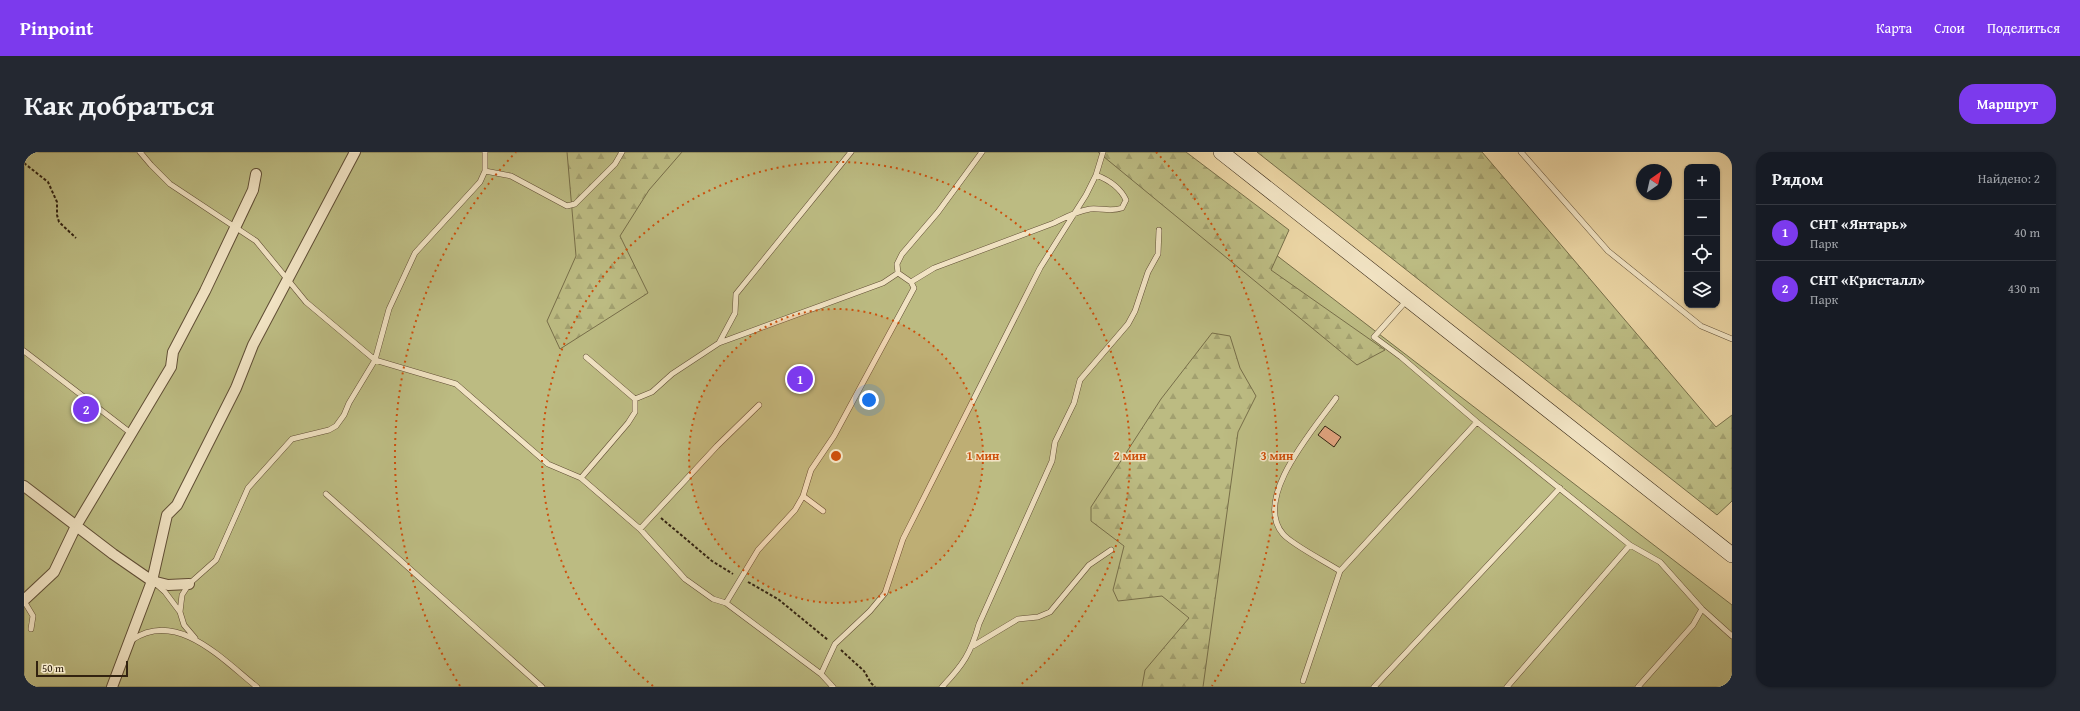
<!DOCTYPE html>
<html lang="ru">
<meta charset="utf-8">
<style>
:root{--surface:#171b24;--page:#242831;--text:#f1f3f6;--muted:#9ea1a6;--line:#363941;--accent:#7c3aed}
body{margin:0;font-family:"Gentium Book Plus",serif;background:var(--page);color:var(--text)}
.controls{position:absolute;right:12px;top:12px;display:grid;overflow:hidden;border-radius:8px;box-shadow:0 1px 3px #0004}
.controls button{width:36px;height:36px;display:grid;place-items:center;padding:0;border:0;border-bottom:1px solid var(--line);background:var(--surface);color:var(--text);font:20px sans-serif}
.compass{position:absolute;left:1612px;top:12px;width:36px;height:36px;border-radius:50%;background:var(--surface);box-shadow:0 1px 3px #0004;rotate:34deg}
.scale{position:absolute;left:12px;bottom:10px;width:92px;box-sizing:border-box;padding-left:4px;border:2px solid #322210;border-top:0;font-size:11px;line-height:14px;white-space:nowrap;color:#322210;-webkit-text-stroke:3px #f1e3c3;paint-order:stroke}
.you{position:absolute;left:845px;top:248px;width:14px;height:14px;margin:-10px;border:3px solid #fff;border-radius:50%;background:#1a73e8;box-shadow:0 0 0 6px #1a73e833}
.badge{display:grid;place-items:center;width:26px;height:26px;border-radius:50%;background:var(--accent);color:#fff;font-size:13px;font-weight:700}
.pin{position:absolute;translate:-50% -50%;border:2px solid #fff;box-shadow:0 1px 4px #0006}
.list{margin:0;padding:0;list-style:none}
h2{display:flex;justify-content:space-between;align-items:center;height:52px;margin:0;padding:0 16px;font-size:17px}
h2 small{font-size:13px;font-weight:400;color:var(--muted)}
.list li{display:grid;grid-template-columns:26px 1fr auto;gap:12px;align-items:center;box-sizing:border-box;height:56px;padding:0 16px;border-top:1px solid var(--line)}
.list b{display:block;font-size:15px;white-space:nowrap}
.list p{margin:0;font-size:13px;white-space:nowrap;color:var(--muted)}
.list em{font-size:13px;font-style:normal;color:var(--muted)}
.icon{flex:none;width:22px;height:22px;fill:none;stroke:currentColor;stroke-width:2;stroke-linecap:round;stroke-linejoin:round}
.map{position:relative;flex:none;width:1708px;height:535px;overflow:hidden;border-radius:16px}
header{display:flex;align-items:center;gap:24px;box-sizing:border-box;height:56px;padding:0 20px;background:var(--accent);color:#fff}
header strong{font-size:19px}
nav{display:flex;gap:22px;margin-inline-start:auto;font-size:14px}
.intro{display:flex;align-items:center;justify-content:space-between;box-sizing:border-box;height:96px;padding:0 24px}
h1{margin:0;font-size:28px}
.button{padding:10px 18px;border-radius:16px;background:var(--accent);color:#fff;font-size:14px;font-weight:700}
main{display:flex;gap:24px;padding:0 24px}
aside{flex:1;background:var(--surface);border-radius:16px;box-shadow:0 1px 3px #0004}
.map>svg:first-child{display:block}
.green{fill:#bcbb82;stroke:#776e49}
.forest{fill:url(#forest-firs);stroke:#776e49}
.building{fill:#e2a580;stroke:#322210}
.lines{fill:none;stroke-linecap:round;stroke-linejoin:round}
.lane-casing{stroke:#604e35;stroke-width:6}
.street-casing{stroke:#604e35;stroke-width:12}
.secondary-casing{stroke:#322210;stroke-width:16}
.path{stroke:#322210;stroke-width:2;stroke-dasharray:3 2;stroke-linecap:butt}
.lane{stroke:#f1e3c3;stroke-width:5}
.street{stroke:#f1e3c3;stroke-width:10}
.secondary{stroke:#f1e3c3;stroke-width:15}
.ring{fill:none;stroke:#cd510d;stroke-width:2;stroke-dasharray:2 4}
.centre{fill:#cd510d;stroke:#f1e3c3;stroke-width:2}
.ring-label{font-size:12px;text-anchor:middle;font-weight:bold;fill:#cd510d;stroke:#f1e3c3;stroke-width:3;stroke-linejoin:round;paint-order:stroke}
</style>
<header>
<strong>Pinpoint</strong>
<nav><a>Карта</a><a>Слои</a><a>Поделиться</a></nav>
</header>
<div class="intro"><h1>Как добраться</h1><a class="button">Маршрут</a></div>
<main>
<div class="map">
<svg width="1708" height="535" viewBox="0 0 1708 535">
<defs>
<pattern id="forest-firs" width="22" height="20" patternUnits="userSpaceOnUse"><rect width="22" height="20" fill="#bcbb82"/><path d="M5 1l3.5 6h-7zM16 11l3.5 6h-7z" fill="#a2a06f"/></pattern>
</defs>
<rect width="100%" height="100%" fill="#ead4a3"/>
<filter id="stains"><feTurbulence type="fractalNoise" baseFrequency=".005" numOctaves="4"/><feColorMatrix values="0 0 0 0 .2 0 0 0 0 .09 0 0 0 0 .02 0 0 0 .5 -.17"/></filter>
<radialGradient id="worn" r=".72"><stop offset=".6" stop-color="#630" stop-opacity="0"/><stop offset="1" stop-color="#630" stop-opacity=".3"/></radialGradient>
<path class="green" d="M0,0h1118l590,453v82h-1708z"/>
<path class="forest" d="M543,0h115l-33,38 -29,46 28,57 -88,56 -13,-28 29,-65z
M1074,0h88l103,78 -18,40 114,80 -28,15z
M1233,0h225l234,275 16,-12v86l-15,14z
M1188,181l18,3 10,32 16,28 -18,36 -35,255h-61l3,-17 44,-52 -27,-22 -44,5 -5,-11 11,-44 -33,-25v-14l70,-108z"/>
<path class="building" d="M1301,274l16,11 -7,10 -16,-12z"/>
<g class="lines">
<g class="lane-casing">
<path id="lane" d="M116,0l11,13 19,19 86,57 50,61 69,58 81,24 92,80 33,14 59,51 45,50 28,20 13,4 95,71 12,13
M1497,0l87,99 93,75 31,13
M461,19l26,5 56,30 8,-2 40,-40 7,-12
M887,130l23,-14 120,-45c12,-6 23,-12 36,-14 12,-1 21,3 32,-1l4,-8c-6,-13 -17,-20 -30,-25
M1383,148l-33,37 27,20 76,65 153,123 30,17 42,47 30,27
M695,191l16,-30 1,-19 115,-142
M0,199l108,83
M611,247l17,-7 20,-18 47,-31 164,-60 15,-10
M557,326l47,-55 7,-11v-13l-49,-42
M302,342l216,193
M779,344l20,15
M616,377l77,-83 42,-41
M1316,419l137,-149
M132,432l9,8 15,20
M0,449l9,15 -2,13
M702,451l32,-53 37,-40 8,-14 8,-26 23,-34 80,-148 -3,-6 -13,-9 -1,-9 5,-10 36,-42 44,-60
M171,486l-11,-13 -4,-13 2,-17 7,-11 27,-24 32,-72 44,-49 37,-9 7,-4 8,-11 5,-12 26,-43 14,-51 26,-56 65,-71 5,-11v-19
M108,488c45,-31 91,20 125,47
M949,494l45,-27 20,-2 12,-5 39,-47 22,-15
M797,522l14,-30 35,-33 15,-18 18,-54 137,-271 46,-73 10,-20 7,-23
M1279,529l37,-110c-12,-8 -49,-27 -57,-37 -31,-36 32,-106 53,-136
M918,535c21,-22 29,-34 37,-63l73,-163 3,-19 19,-39 6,-23 48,-56 7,-13 13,-39 10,-18 1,-24
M1350,535l186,-199
M1483,535l123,-142
M1614,535l55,-62 9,-16"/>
</g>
<g class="street-casing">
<path id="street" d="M0,334l89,68 39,27 16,4 21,-1
M0,448l30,-28 22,-46 95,-159 2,-15 32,-61 48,-101 3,-16
M88,535l40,-106 15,-66 10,-10 59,-117 17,-43 102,-193"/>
</g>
<g class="secondary-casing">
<path id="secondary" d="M1197,0l511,403"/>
</g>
<path class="path" d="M0,11l24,19 9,20v13l2,7 17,16
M637,366l51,43 21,13
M724,430l30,17 50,41
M817,498l23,21 7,12 4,4"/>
<use href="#lane" class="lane"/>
<use href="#street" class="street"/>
<use href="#secondary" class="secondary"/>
</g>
<circle cx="812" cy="304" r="147" fill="#cd510d" fill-opacity=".12"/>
<g class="ring">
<circle cx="812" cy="304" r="147"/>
<path d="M629 534A294 294 0 1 1 995 534"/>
<path d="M436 534A441 441 0 0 1 492 0M1132 0A441 441 0 0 1 1188 534"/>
</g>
<circle cx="812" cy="304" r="6" class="centre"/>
<g class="ring-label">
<text x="959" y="308">1 мин</text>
<text x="1106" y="308">2 мин</text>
<text x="1253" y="308">3 мин</text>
</g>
<rect width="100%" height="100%" filter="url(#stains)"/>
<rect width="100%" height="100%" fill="url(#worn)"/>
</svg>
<div class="controls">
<button>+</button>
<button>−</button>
<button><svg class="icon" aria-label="locate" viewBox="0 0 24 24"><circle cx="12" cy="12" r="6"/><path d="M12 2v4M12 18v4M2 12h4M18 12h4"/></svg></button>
<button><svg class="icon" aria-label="layers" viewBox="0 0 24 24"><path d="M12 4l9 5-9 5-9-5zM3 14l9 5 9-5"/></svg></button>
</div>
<svg class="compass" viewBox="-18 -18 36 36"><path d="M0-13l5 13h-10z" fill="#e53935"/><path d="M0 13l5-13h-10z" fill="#9ea1a6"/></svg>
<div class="scale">50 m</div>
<div class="you"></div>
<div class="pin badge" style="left:776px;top:227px">1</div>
<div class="pin badge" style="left:62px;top:257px">2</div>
</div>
<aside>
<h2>Рядом<small>Найдено: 2</small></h2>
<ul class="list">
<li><span class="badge">1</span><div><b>СНТ «Янтарь»</b><p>Парк</p></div><em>40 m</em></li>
<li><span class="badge">2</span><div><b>СНТ «Кристалл»</b><p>Парк</p></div><em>430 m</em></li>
</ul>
</aside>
</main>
